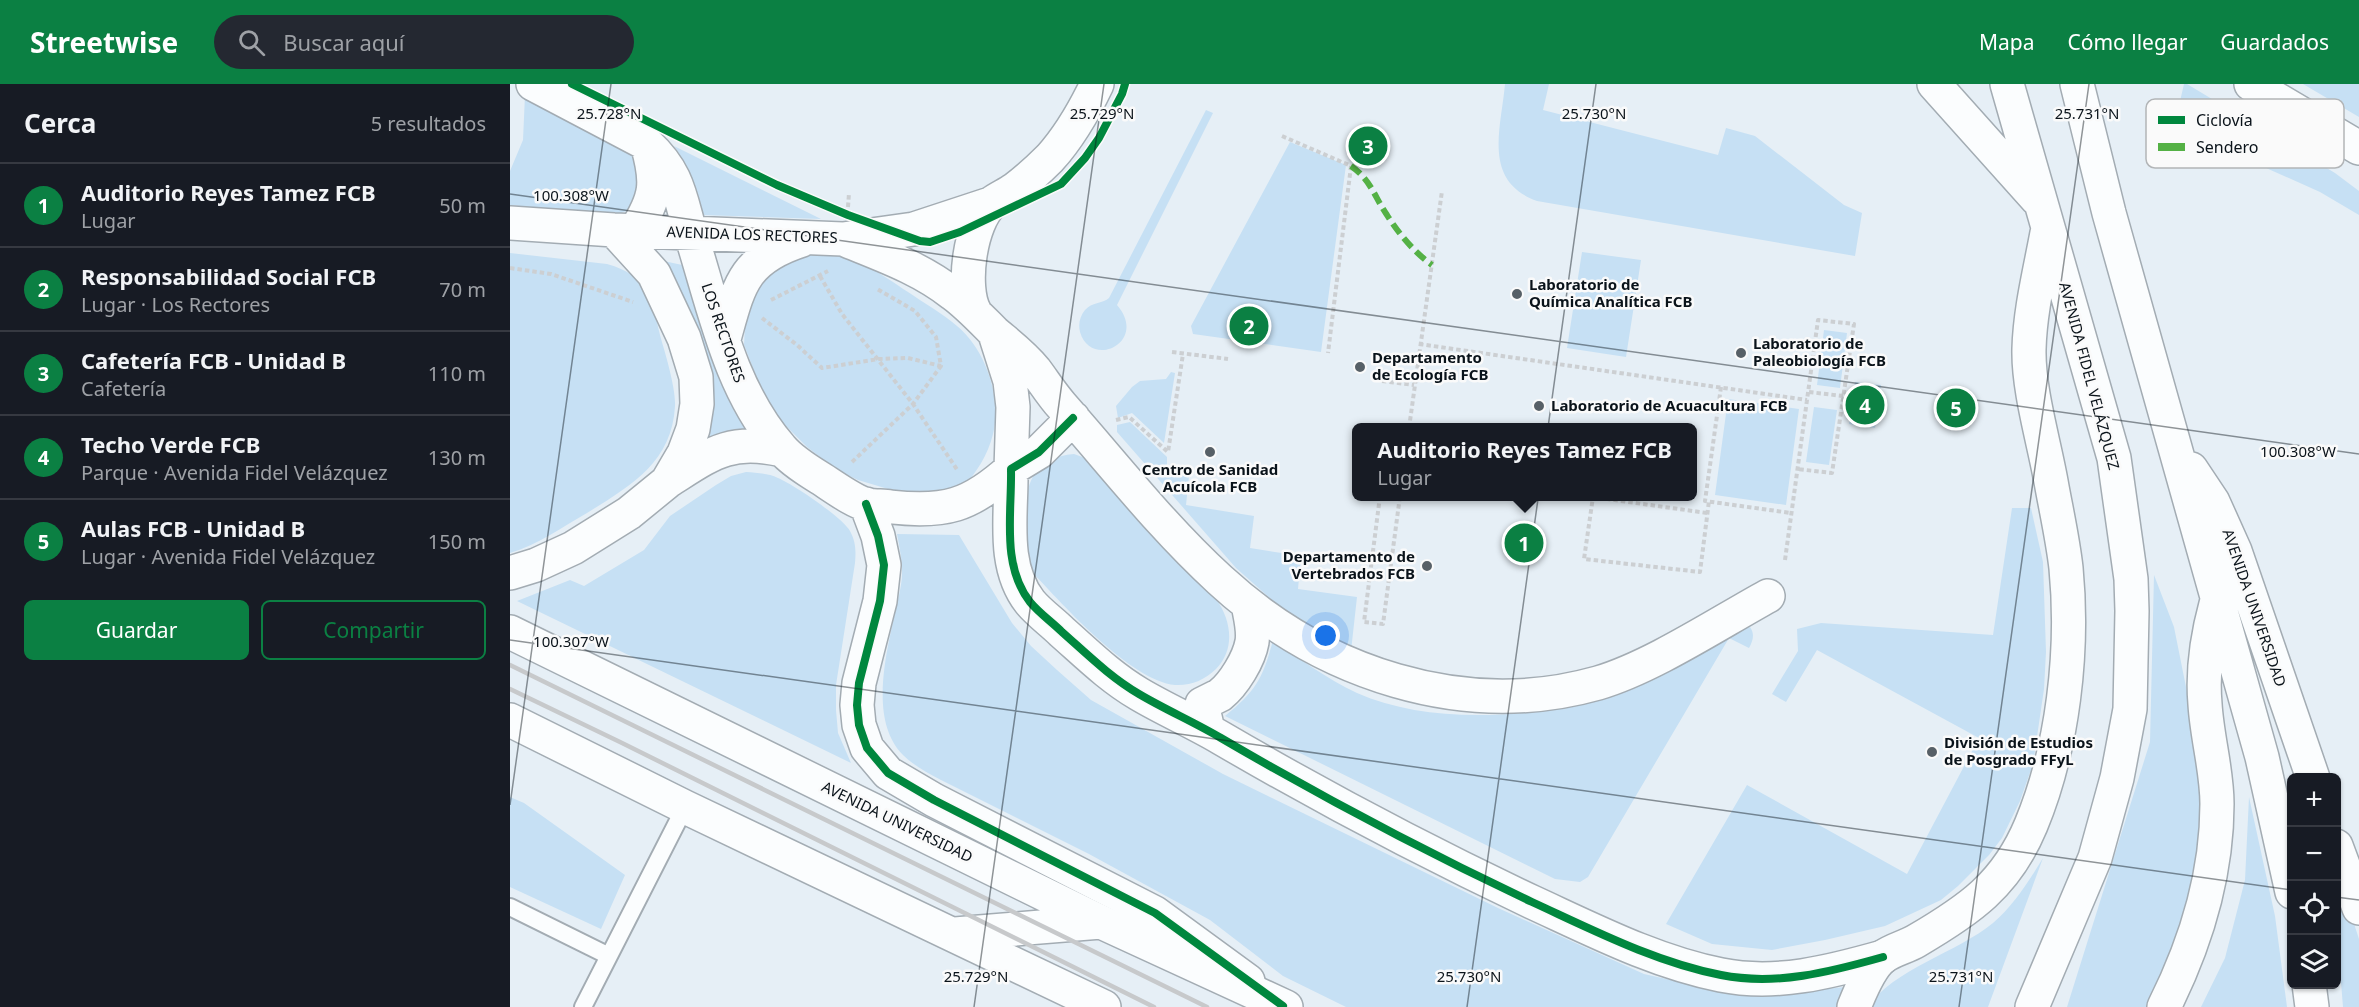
<!DOCTYPE html>
<html lang="es">
<meta charset="utf-8">
<style>
:root{--surface:#171b24;--page:#242831;--text:#f1f3f6;--muted:#9ea1a6;--line:#363941;--accent:#0b8043}
body{margin:0;font-family:"Noto Sans",sans-serif;background:var(--page);color:var(--text)}
.controls{position:absolute;right:18px;bottom:18px;display:grid;overflow:hidden;border-radius:9px;box-shadow:0 2px 4px #0004}
.controls button{width:54px;height:54px;display:grid;place-items:center;padding:0;border:0;border-bottom:2px solid var(--line);background:var(--surface);color:var(--text);font:30px sans-serif}
.you{position:absolute;left:816px;top:552px;width:21px;height:21px;margin:-15px;border:4px solid #fff;border-radius:50%;background:#1a73e8;box-shadow:0 0 0 9px #1a73e833}
.badge{display:grid;place-items:center;width:39px;height:39px;border-radius:50%;background:var(--accent);color:#fff;font-size:20px;font-weight:700}
.pin{position:absolute;translate:-50% -50%;border:3px solid #fff;box-shadow:0 2px 6px #0006}
.popup{position:absolute;left:842px;top:339px;width:345px;height:78px;box-sizing:border-box;display:grid;place-content:center;border-radius:9px;background:var(--surface);filter:drop-shadow(0 2px 4px #0005);font-size:20px;white-space:nowrap;color:var(--muted)}
.popup b{font-size:22px;color:var(--text)}
.popup::after{content:'';position:absolute;left:50%;top:100%;margin-left:-12px;border:12px solid transparent;border-top-color:var(--surface)}
.list{margin:0;padding:0;list-style:none}
h2{display:flex;justify-content:space-between;align-items:center;height:78px;margin:0;padding:0 24px;font-size:26px}
h2 small{font-size:20px;font-weight:400;color:var(--muted)}
.list li{display:grid;grid-template-columns:39px 1fr auto;gap:18px;align-items:center;box-sizing:border-box;height:84px;padding:0 24px;border-top:2px solid var(--line)}
.list b{display:block;font-size:22px;white-space:nowrap}
.list p{margin:0;font-size:20px;white-space:nowrap;color:var(--muted)}
.list em{font-size:20px;font-style:normal;color:var(--muted)}
.actions{display:flex;gap:12px;padding:18px 24px}
.actions a{flex:1;padding:14px 0;border:2px solid var(--accent);border-radius:9px;text-align:center;font-size:21px;color:var(--accent)}
.actions .main{background:var(--accent);color:#fff}
.icon{flex:none;width:33px;height:33px;fill:none;stroke:currentColor;stroke-width:2;stroke-linecap:round;stroke-linejoin:round}
.map{position:relative;flex:none;width:1849px;height:923px;overflow:hidden}
header{display:flex;align-items:center;gap:36px;box-sizing:border-box;height:84px;padding:0 30px;background:var(--accent);color:#fff}
header strong{font-size:28px}
nav{display:flex;gap:33px;margin-inline-start:auto;font-size:21px}
.search{width:420px;height:54px;background:var(--page);display:flex;align-items:center;gap:15px;box-sizing:border-box;padding:0 21px;border-radius:33px;color:var(--muted);font-size:22px}
main{display:flex}
aside{flex:1;background:var(--surface)}
.map>svg:first-child{display:block}
.green{fill:#c6e0f4}
.lines{fill:none;stroke-linecap:round;stroke-linejoin:round}
.lane-casing{stroke:#a3acb3;stroke-width:20}
.street-casing{stroke:#a3acb3;stroke-width:36}
.highway-casing{stroke:#a3acb3;stroke-width:36}
.path{stroke:#cccfd2;stroke-width:4;stroke-dasharray:4.5 3;stroke-linecap:butt}
.lane{stroke:#fbfdfe;stroke-width:16}
.street{stroke:#fbfdfe;stroke-width:33}
.highway{stroke:#fbfdfe;stroke-width:33}
.rail{stroke:#c7c9cb;stroke-width:4.5}
.quiet{stroke:#54b145;stroke-width:6;stroke-dasharray:12 6;stroke-linecap:butt}
.cycleway-casing{stroke:#fafafa;stroke-width:11}
.cycleway{stroke:#00873e;stroke-width:8}
.ticks{fill:none;stroke:#0a131a;stroke-width:1.5;stroke-opacity:0.45}
.poi-dot{fill:#576067;stroke:#fafafa;stroke-width:2}
.labels{text-anchor:middle;stroke-width:5;stroke-linejoin:round;paint-order:stroke}
.street-label{font-size:15px;fill:#0a131a;stroke:#fafafa}
.poi-label{font-size:15px;font-weight:bold;fill:#0a131a;stroke:#fafafa;text-anchor:start}
.key{fill:#fafafa;stroke:#b2b5b7;stroke-width:1.5}
.key-label{font-size:16px;fill:#0a131a}
.ticks-label{font-size:15px;text-anchor:middle;fill:#0a131a;stroke:#fafafa;stroke-width:5;stroke-linejoin:round;paint-order:stroke}
</style>
<header>
<strong>Streetwise</strong>
<div class="search"><svg class="icon" aria-label="search" viewBox="0 0 24 24"><circle cx="10" cy="10" r="6"/><path d="M15 15l6 6"/></svg>Buscar aquí</div>
<nav><a>Mapa</a><a>Cómo llegar</a><a>Guardados</a></nav>
</header>
<main>
<aside>
<h2>Cerca<small>5 resultados</small></h2>
<ul class="list">
<li><span class="badge">1</span><div><b>Auditorio Reyes Tamez FCB</b><p>Lugar</p></div><em>50 m</em></li>
<li><span class="badge">2</span><div><b>Responsabilidad Social FCB</b><p>Lugar · Los Rectores</p></div><em>70 m</em></li>
<li><span class="badge">3</span><div><b>Cafetería FCB - Unidad B</b><p>Cafetería</p></div><em>110 m</em></li>
<li><span class="badge">4</span><div><b>Techo Verde FCB</b><p>Parque · Avenida Fidel Velázquez</p></div><em>130 m</em></li>
<li><span class="badge">5</span><div><b>Aulas FCB - Unidad B</b><p>Lugar · Avenida Fidel Velázquez</p></div><em>150 m</em></li>
</ul>
<div class="actions"><a class="main">Guardar</a><a>Compartir</a></div>
</aside>
<div class="map">
<svg width="1849" height="923" viewBox="0 0 1849 923">
<rect width="100%" height="100%" fill="#e6eff6"/>
<path class="green" d="M995,0h44l-6,26 175,45 8,-27 29,8 89,69 18,8 -7,43 -318,-55c-55,-20 -36,-72 -32,-117z
M1674,0h3l148,89 24,18v24l-39,-23 -146,-65z
M1793,0h56v33z
M15,11l105,57c15,20 9,38 -1,58l-16,6 -103,-11v-34l13,-31z
M696,26l7,3 -96,192c32,37 -26,65 -37,27 -2,-8 0,-16 5,-22 7,-8 17,-6 24,-12z
M780,58l56,23 -25,187 -128,-18 -2,-8z
M164,62l147,73 -120,-4c-7,-24 -12,-49 -27,-69z
M1072,168l59,8 -15,97 -59,-9z
M0,169l97,11c42,12 44,32 53,71 5,18 16,53 15,71 -3,57 -45,80 -88,107 -25,14 -49,32 -77,40z
M303,169c40,0 63,18 95,39 16,11 34,21 49,34 29,24 45,72 36,108 -5,21 -17,39 -31,55l-57,5 -47,-14 -21,-10 -30,-23 -31,-31 -9,-12 -23,-59 2,-39 18,-31 31,-18z
M149,176l28,6 39,126 8,19 19,24 -44,10 3,-43z
M1314,246l23,3 -7,55 -23,-3z
M661,288l4,1 -11,70 -32,-30 -14,5 -2,-12 16,-19 8,-6 26,-2z
M1345,298l26,3 -6,43 -26,-4z
M1218,315l71,10 -13,96 -71,-10z
M1304,323l23,3 -8,55 -23,-3z
M620,338l37,35v16l22,3 -3,29 68,11 -4,32 51,8 -3,33 59,8 -6,54 -71,-44 -44,-39 -119,-136v-7z
M564,370l11,4c26,29 50,61 78,89 20,22 54,42 63,71 6,18 4,37 -10,51 -11,11 -26,17 -41,16 -44,-4 -112,-80 -142,-112 -9,-16 -9,-31 -8,-49 0,-37 5,-66 49,-70z
M236,388c11,1 22,1 32,6 15,6 65,40 72,53 6,11 6,20 5,32l-19,122v25l2,23 13,30 -334,-162 53,-21 14,6 60,-36 26,-34 46,-31 15,-9z
M1502,424h19l12,54 3,90 -2,37 -11,75 -13,37 -18,37 -13,17 -31,31 -17,14 -56,26 -60,14 -53,10 -60,-6 -46,-20 81,-139 160,89 72,-136 -162,-88 -31,52 -14,-8 26,-43 -1,-22 24,-6 172,12z
M387,450l62,1 53,88 19,23 26,24 34,30 132,74 275,134 146,66 49,11 105,7 47,-5 -9,20h-490l-63,-31 -73,-56 -121,-66 -148,-74c-13,-7 -27,-14 -38,-25 -40,-40 -10,-124 -2,-170 3,-17 -1,-35 -4,-51z
M1644,491l20,52 15,75 11,69 3,97 -49,139h-87l83,-265z
M1240,543c5,7 3,14 -1,21l-20,-10 -141,239 -8,5 -25,-3 -330,-163c31,-25 38,-38 48,-76 27,19 54,39 84,53 82,36 200,24 281,-7 15,-6 31,-14 45,-22 24,-15 38,-30 67,-37z
M0,713l14,6 101,72 -24,54 -91,-42z
M1739,713l26,119 12,91h-86l24,-49 20,-78z
M1533,774l-55,149h-120c24,-37 90,-55 125,-84 21,-18 36,-42 50,-65z
M1826,785l23,70v68h-16l-6,-74z"/>
<g class="lines">
<g class="lane-casing">
<path id="lane" d="M0,823l99,49
M73,923l102,-200"/>
</g>
<g class="street-casing">
<path id="street" d="M23,0l114,60c11,38 10,53 -12,87
M1741,0l108,64
M137,60c34,31 33,57 46,97 22,71 38,150 88,207 10,12 26,22 39,30 13,8 34,24 48,27 7,1 15,1 23,2 54,6 79,-1 120,-38l2,-62 -3,-26 -15,-47
M0,139l104,7 229,9 71,-10 76,-25
M333,155c39,16 77,29 110,55 15,11 28,25 41,38 14,12 29,23 41,38 9,12 17,25 27,36 52,59 100,121 158,174 101,93 243,141 378,103 54,-16 119,-59 170,-87
M465,228c-14,-24 -5,-90 17,-109 7,-5 16,-9 23,-14 12,-9 25,-21 35,-31 19,-21 35,-49 47,-74
M214,255c15,-54 19,-80 78,-99
M563,334l-34,34 -28,17c1,44 -10,96 19,133 9,11 22,20 32,30 25,22 48,45 77,62 27,16 55,28 82,44 101,59 205,114 311,164 61,28 123,60 189,73 55,11 109,-3 162,-18
M158,397c43,-27 61,-43 114,-31
M356,420l12,32 6,29 -4,36 -21,82 -2,22 2,20 8,23 21,25 46,27 221,113 93,68
M0,489l26,-8 37,-17 56,-35 38,-31 17,-29 9,-24 4,-25 -1,-27 -12,-39 -30,-64 -40,-44
M698,646l-6,-26c6,-3 12,-6 18,-9 14,-11 29,-36 32,-53 2,-13 -2,-26 -4,-38"/>
</g>
<g class="highway-casing">
<path id="highway" d="M1424,0l103,115
M1497,0l107,374 17,121 1,32 -2,98 -13,69 -22,80 -63,149
M1567,0l32,129 153,544 30,135
M1681,385l22,33 22,49 78,227
M0,548l591,290 185,85
M0,636l175,87 419,200
M1826,762l23,62
M445,850l146,-12
M1799,900l3,23
M1344,923c6,-15 16,-40 29,-50 9,-7 23,-10 33,-16 53,-31 90,-56 115,-116 32,-77 43,-174 35,-257 -3,-27 -9,-54 -14,-81 -7,-42 -24,-96 -23,-138 1,-39 11,-78 18,-116
M1654,923c31,-62 53,-133 53,-203 0,-34 -10,-66 -12,-100 -3,-34 2,-67 11,-100"/>
</g>
<path class="path" d="M772,52l69,30 -23,187
M338,123l1,-14
M0,184l41,6 82,28
M310,192l22,38 71,90 45,67
M261,216l57,-29
M252,234l35,27 25,23 57,-9 29,-1 33,8
M909,260l388,56
M662,268l56,7
M872,297l32,4
M1211,303l-16,114 86,12
M1299,308l34,4
M606,336l13,-3 39,35 15,-98
M899,344l33,-237
M342,378l61,-58 28,-38 -5,-29 -21,-26 -38,-22
M870,412l-16,126 19,2 17,-128
M1197,429l-114,-16 -9,62 116,13 9,-71
M1275,476l33,-240 36,4 -22,149 -35,-4"/>
<use href="#lane" class="lane"/>
<use href="#street" class="street"/>
<use href="#highway" class="highway"/>
<path class="rail" d="M0,581l697,342
M0,605l110,53 534,265"/>
<path class="quiet" d="M841,82c20,14 23,30 36,49 12,19 27,37 45,50"/>
<g class="cycleway-casing">
<path id="cycleway" d="M62,0l205,101 71,30 72,26 10,1 30,-10 101,-48 24,-26 14,-20 23,-44 3,-10
M563,334l-34,34 -28,17c1,44 -10,96 19,133 9,11 22,20 32,30 25,22 48,45 77,62 27,16 55,28 82,44 101,59 205,114 311,164 61,28 123,60 189,73 55,11 109,-3 162,-18
M356,420l12,32 6,29 -4,36 -21,82 -2,22 2,20 8,23 21,25 46,27 221,113 128,93"/>
</g>
<use href="#cycleway" class="cycleway"/>
</g>
<path class="ticks" d="M0,110l1849,260M0,556l1782,250M0,721l101,-721M1826,813l23,3M464,923l130,-923M957,923l129,-923M1449,923l130,-923"/>
<g class="poi-dot">
<circle cx="1007" cy="210" r="6"/>
<circle cx="1231" cy="269" r="6"/>
<circle cx="850" cy="283" r="6"/>
<circle cx="1029" cy="322" r="6"/>
<circle cx="700" cy="368" r="6"/>
<circle cx="917" cy="482" r="6"/>
<circle cx="1422" cy="668" r="6"/>
</g>
<g class="labels">
<g class="street-label">
<text transform="translate(242 151) rotate(2)" y="5">AVENIDA LOS RECTORES</text>
<text transform="translate(213 249) rotate(71)" y="5">LOS RECTORES</text>
<text transform="translate(1579 292) rotate(75)" y="5">AVENIDA FIDEL VELÁZQUEZ</text>
<text transform="translate(1744 524) rotate(71)" y="5">AVENIDA UNIVERSIDAD</text>
<text transform="translate(387 738) rotate(26)" y="5">AVENIDA UNIVERSIDAD</text>
</g>
<g class="poi-label">
<text x="1019" y="206">Laboratorio de<tspan x="1019" dy="17">Química Analítica FCB</tspan></text>
<text x="1243" y="265">Laboratorio de<tspan x="1243" dy="17">Paleobiología FCB</tspan></text>
<text x="862" y="279">Departamento<tspan x="862" dy="17">de Ecología FCB</tspan></text>
<text x="1041" y="327">Laboratorio de Acuacultura FCB</text>
<text x="700" y="391" text-anchor="middle">Centro de Sanidad<tspan x="700" dy="17">Acuícola FCB</tspan></text>
<text x="905" y="478" text-anchor="end">Departamento de<tspan x="905" dy="17">Vertebrados FCB</tspan></text>
<text x="1434" y="664">División de Estudios<tspan x="1434" dy="17">de Posgrado FFyL</tspan></text>
</g>
</g>
<rect x="1636" y="15" width="198" height="69" rx="9" class="key"/>
<rect x="1648" y="32" width="27" height="8" fill="#00873e"/>
<rect x="1648" y="59" width="27" height="8" fill="#54b145"/>
<g class="key-label">
<text x="1686" y="42">Ciclovía</text>
<text x="1686" y="69">Sendero</text>
</g>
<g class="ticks-label">
<text x="99" y="35">25.728°N</text>
<text x="592" y="35">25.729°N</text>
<text x="1084" y="35">25.730°N</text>
<text x="1577" y="35">25.731°N</text>
<text x="61" y="117">100.308°W</text>
<text x="1788" y="373">100.308°W</text>
<text x="61" y="563">100.307°W</text>
<text x="466" y="898">25.729°N</text>
<text x="959" y="898">25.730°N</text>
<text x="1451" y="898">25.731°N</text>
</g>
</svg>
<div class="controls">
<button>+</button>
<button>−</button>
<button><svg class="icon" aria-label="locate" viewBox="0 0 24 24"><circle cx="12" cy="12" r="6"/><path d="M12 2v4M12 18v4M2 12h4M18 12h4"/></svg></button>
<button><svg class="icon" aria-label="layers" viewBox="0 0 24 24"><path d="M12 4l9 5-9 5-9-5zM3 14l9 5 9-5"/></svg></button>
</div>
<div class="you"></div>
<div class="pin badge" style="left:1014px;top:459px">1</div>
<div class="popup"><b>Auditorio Reyes Tamez FCB</b>Lugar</div>
<div class="pin badge" style="left:739px;top:242px">2</div>
<div class="pin badge" style="left:858px;top:62px">3</div>
<div class="pin badge" style="left:1355px;top:321px">4</div>
<div class="pin badge" style="left:1446px;top:324px">5</div>
</div>
</main>
